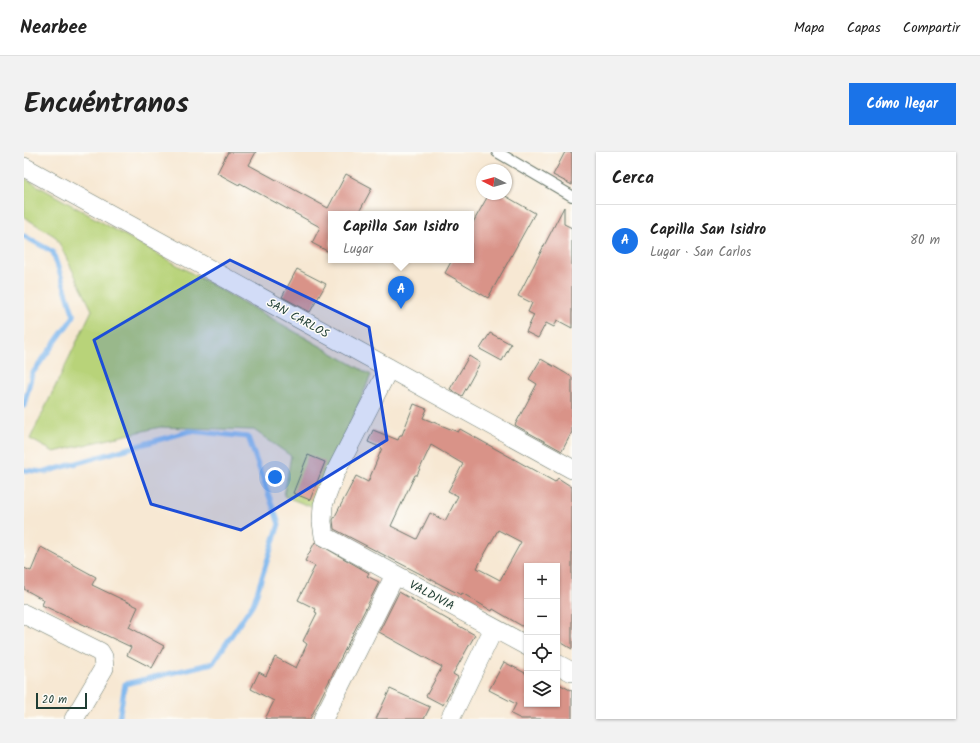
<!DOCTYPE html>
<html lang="es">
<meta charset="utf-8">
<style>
:root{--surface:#fff;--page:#f2f2f2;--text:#222;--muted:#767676;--line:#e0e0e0;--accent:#1a73e8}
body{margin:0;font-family:Kalam,sans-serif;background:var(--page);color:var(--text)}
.controls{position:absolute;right:12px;bottom:12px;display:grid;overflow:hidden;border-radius:0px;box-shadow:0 1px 3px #0004}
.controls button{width:36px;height:36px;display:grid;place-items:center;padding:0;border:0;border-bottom:1px solid var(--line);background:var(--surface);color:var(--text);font:20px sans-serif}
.compass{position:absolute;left:452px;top:12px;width:36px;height:36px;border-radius:50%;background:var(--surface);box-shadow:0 1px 3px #0004;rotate:276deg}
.scale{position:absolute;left:12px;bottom:10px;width:51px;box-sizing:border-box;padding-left:4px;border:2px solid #1f3d34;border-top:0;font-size:11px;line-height:14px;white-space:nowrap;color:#1f3d34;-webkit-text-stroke:3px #fdfcf7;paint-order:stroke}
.you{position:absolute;left:251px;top:325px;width:14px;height:14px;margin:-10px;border:3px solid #fff;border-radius:50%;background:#1a73e8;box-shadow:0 0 0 6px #1a73e833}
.badge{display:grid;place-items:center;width:26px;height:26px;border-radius:50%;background:var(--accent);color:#fff;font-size:13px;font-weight:700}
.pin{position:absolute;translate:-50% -33px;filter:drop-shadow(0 1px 2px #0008)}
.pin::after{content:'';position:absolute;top:21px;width:14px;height:12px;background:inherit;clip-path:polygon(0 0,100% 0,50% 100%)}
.popup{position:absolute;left:304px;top:59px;width:146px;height:52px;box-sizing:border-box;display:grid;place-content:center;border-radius:0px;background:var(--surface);filter:drop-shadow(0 1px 3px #0005);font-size:13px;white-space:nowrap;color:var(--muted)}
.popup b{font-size:15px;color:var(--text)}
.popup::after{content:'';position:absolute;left:50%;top:100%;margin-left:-8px;border:8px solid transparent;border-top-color:var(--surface)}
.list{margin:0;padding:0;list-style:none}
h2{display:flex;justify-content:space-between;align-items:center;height:52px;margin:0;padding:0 16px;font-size:17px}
h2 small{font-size:13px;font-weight:400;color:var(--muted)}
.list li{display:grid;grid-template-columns:26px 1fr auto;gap:12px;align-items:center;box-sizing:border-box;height:72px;padding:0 16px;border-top:1px solid var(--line)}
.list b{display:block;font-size:15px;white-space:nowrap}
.list p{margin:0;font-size:13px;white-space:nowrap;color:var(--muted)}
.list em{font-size:13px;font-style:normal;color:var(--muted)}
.icon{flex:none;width:22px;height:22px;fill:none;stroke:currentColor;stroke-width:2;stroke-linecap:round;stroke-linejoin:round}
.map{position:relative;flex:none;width:548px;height:567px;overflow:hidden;border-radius:0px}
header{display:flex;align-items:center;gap:24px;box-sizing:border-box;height:56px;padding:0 20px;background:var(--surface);border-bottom:1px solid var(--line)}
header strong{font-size:19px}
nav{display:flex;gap:22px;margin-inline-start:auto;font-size:14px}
.intro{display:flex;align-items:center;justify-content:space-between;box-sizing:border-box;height:96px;padding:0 24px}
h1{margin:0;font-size:28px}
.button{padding:10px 18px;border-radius:0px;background:var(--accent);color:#fff;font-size:14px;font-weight:700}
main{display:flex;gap:24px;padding:0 24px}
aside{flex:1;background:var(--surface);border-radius:0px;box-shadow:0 1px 3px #0004}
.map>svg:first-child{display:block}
.green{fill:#b8d379;stroke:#6c8856}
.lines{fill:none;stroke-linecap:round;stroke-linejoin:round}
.stream{stroke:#7eb7ee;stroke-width:5}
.building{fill:#d99388;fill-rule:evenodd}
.service-casing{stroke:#6b796c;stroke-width:12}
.minor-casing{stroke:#6b796c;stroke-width:20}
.service{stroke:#fff;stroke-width:10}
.minor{stroke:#fff;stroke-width:19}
.marked{fill:#1d4ed8;fill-opacity:0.2;stroke:#1d4ed8;stroke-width:3;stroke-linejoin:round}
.labels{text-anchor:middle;stroke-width:3;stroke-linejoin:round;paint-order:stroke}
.street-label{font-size:12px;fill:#1f3d34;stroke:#fdfcf7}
</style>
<header>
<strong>Nearbee</strong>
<nav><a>Mapa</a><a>Capas</a><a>Compartir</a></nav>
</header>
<div class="intro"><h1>Encuéntranos</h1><a class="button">Cómo llegar</a></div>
<main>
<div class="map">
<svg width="548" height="567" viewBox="0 0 548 567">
<rect width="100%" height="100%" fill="#fdfcf7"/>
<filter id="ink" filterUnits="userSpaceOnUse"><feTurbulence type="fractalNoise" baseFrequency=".025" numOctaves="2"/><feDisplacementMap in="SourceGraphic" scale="8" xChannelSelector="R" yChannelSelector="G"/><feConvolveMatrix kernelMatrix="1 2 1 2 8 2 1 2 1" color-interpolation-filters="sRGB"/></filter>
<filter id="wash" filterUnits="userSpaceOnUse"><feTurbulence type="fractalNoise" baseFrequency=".012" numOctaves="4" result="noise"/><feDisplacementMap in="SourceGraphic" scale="16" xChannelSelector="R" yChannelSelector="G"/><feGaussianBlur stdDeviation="0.9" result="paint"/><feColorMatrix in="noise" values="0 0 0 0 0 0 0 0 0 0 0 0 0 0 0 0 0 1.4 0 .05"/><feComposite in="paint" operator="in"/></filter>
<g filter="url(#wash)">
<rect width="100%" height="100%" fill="#f7e8d3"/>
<path class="green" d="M0,26l347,197 -57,133 -30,-12 7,-40 -37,-26 -94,-3 -106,25 -24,-13 62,-129 -36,-73 -32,-20z"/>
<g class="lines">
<path class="stream" d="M0,84l29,16 21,64 -42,58 -8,32
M0,318l21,2 145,-41 58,6 31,87 -25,78 -41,61 -88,21 -6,35"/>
</g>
<g id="blocks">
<path class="building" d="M204,0h28l-7,13 79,43 18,-34 26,14 -14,26h-27v39l-19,-10 8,-16 -80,-44 -1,2 -22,-12z
M541,0h7v33l-19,-10z
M465,42h13l33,19 -47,85 -43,-25 7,-13h19v-34z
M540,55v17l8,4v100l-15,-8 -3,7 -8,-4 -8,15 -12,-6 8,-17 -6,-3 4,-9 -14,-7z
M273,117l29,15 -16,28 -28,-15z
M466,181l21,11 -9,17 -22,-12z
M445,204l11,7 -18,33 -12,-7z
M517,207l31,18v55l-10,19 -47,-26 22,-41 -8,-5z
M390,252l13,5 -4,9 35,14 2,-3 95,53 3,-4 14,9v162l-15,-9v-74h-30v63l-34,-20 -1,2 -30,-18 -1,2 -127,-66 -1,-9 23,-44 12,6 14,-34 -14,-6 5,-12 25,10 2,-5h2zM407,293l32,19 -15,27 10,5 -13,25 -15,-8 -13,26 -26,-13 24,-51h2zM474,378l23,12 -21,38 -23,-12z
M284,303l17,7 -15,38 -17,-7z
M291,390l54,31 -2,3 12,6 -69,137h-45l9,-18 -23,-12 8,-17 7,4 9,-19 21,11 11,-24 -4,-3 14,-28 -2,-1 1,-3 -18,-9 17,-34 -10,-5z
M17,395l55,30 -4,8 46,22 -9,20 35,19 -12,22 -25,-13 4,-8 -89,-42 2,-5 -20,-11v-21l7,3z
M375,440l76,43 -22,39 5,3 -15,28 -17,-9 16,-29 -63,-35z
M480,510l23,12v30h30v-21l15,8v28h-51l-10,-5 5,-10 -27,-14z
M366,537l40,18 -6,12h-48z"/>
</g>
</g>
<g filter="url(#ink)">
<use href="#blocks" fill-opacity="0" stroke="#6b796c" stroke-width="1"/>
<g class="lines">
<g class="service-casing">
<path id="service" d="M473,0l75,44"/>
</g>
<g class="minor-casing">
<path id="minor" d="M0,15l548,302
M365,216l-54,105 -12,32 -1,17 2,14 203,110
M0,462l76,38 3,5 1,11 -30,51
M533,512l15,8
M299,567l72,-144
M426,567l44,-91"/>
</g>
<use href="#service" class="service"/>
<use href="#minor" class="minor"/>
</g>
</g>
<path class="marked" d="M206,108l139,67 18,113 -146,90 -90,-26 -57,-164z"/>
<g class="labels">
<g class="street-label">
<text transform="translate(274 166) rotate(29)" y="4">SAN CARLOS</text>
<text transform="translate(408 443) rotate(28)" y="4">VALDIVIA</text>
</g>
</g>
</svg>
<div class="controls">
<button>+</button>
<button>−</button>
<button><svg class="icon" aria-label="locate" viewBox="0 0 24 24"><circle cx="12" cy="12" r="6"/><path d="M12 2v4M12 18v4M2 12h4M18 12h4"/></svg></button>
<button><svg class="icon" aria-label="layers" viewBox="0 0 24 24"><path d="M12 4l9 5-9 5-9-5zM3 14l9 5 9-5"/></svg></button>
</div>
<svg class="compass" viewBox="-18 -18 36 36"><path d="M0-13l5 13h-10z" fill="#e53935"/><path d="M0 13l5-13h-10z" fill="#767676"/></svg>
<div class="scale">20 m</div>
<div class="you"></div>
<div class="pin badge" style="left:377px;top:157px">A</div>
<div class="popup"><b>Capilla San Isidro</b>Lugar</div>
</div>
<aside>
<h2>Cerca<small></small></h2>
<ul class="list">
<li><span class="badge">A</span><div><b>Capilla San Isidro</b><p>Lugar · San Carlos</p></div><em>80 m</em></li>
</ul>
</aside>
</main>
